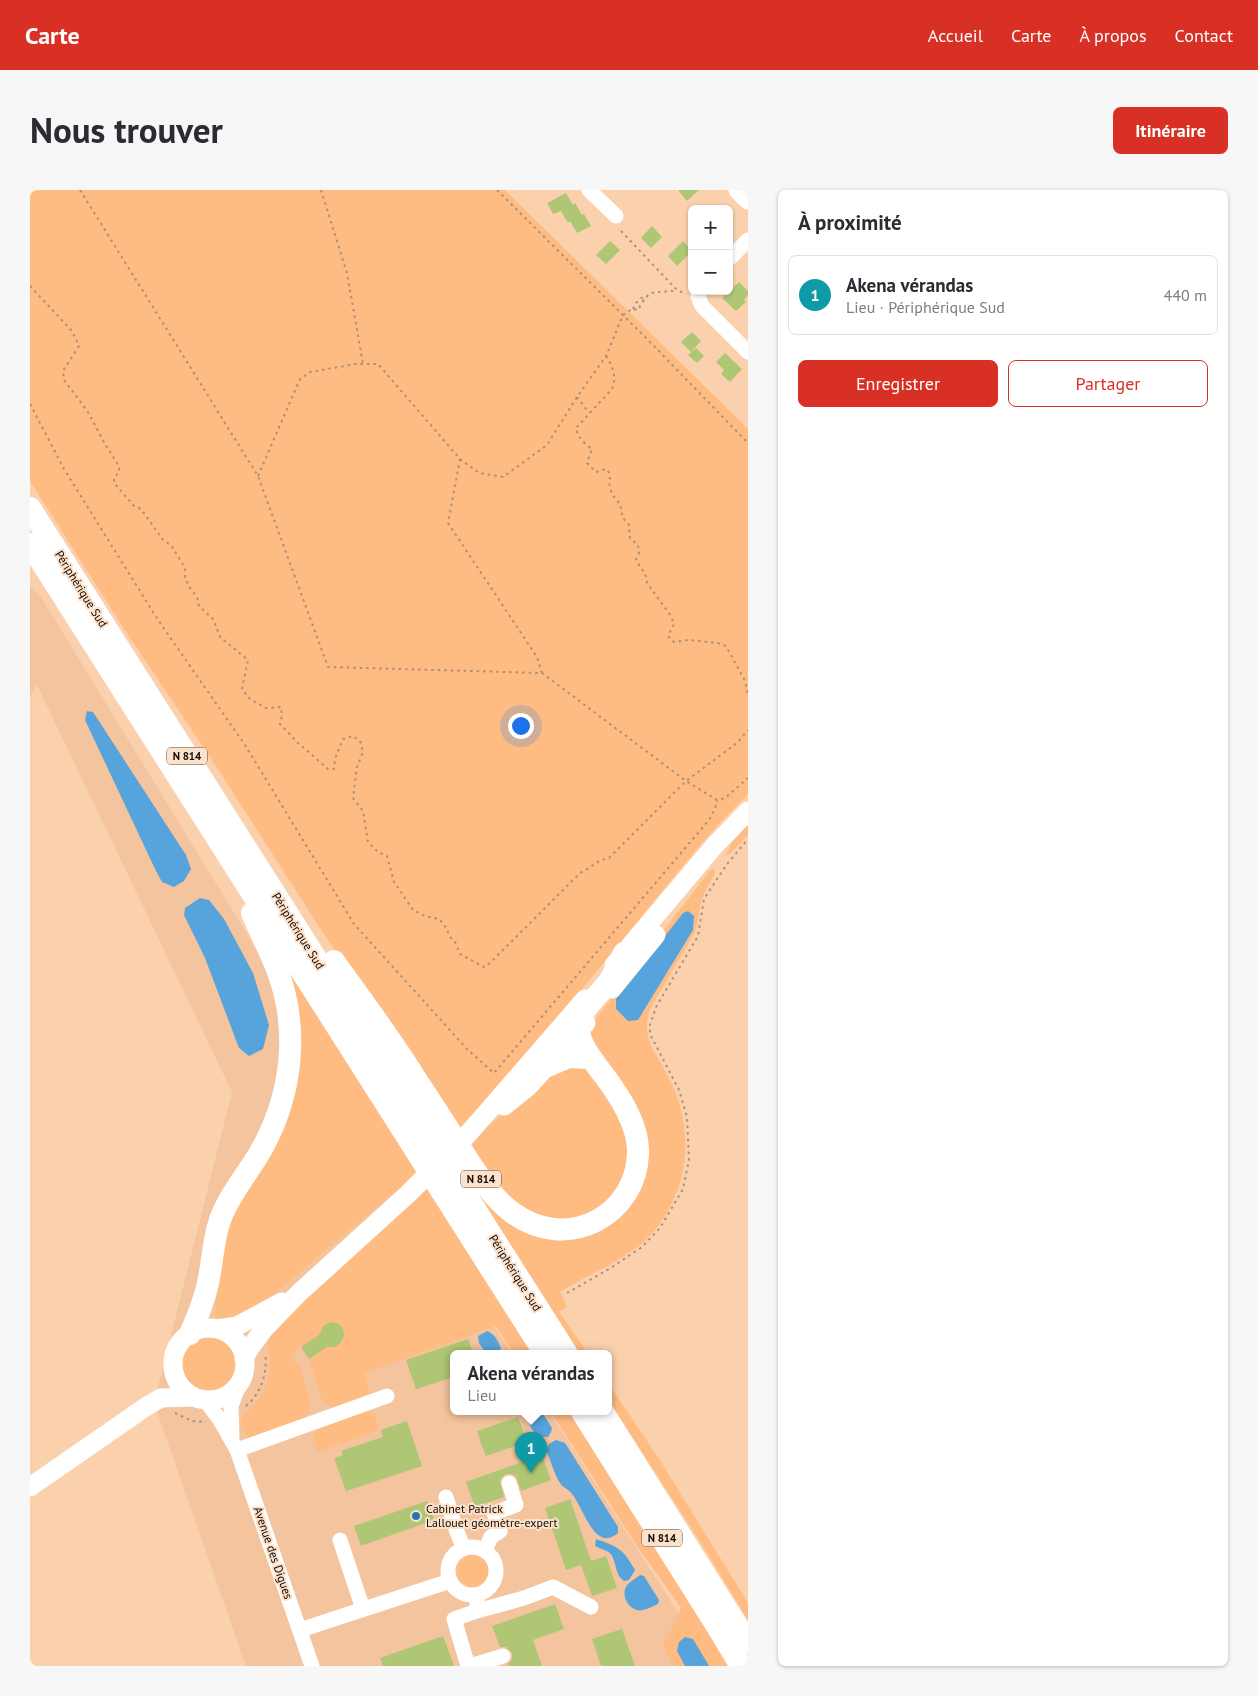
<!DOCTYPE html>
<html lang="fr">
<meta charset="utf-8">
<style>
:root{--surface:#fff;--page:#f7f7f7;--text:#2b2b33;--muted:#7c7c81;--line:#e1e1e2;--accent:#d93025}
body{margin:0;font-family:"PT Sans",sans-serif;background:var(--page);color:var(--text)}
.controls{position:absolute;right:15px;top:15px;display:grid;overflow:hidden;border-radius:8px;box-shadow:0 1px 4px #0004}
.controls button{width:45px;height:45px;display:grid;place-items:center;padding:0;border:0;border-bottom:1px solid var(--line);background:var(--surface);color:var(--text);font:25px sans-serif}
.you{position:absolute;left:490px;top:535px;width:18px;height:18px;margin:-12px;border:4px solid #fff;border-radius:50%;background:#1a73e8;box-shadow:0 0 0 8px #1a73e833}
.badge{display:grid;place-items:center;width:32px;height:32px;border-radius:50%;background:var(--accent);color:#fff;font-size:16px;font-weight:700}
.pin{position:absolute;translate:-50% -41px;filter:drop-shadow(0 1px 2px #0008)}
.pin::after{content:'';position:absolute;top:26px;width:18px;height:15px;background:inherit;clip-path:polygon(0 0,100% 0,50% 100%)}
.popup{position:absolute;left:420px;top:1160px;width:162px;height:65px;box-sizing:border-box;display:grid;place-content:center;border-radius:8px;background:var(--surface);filter:drop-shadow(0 1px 4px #0005);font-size:16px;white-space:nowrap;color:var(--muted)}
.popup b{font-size:19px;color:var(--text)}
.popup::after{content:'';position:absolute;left:50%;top:100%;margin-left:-10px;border:10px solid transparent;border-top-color:var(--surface)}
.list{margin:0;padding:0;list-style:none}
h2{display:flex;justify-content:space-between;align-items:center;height:65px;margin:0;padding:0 20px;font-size:21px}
h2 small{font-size:16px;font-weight:400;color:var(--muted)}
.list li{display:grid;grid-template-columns:32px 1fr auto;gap:15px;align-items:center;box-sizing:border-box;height:80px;margin:0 10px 10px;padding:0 10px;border:1px solid var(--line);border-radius:8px}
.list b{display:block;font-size:19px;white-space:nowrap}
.list p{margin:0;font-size:16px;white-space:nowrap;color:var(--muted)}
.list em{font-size:16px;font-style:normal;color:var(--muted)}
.actions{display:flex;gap:10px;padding:15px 20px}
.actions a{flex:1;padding:11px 0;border:1px solid var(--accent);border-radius:8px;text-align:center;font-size:18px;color:var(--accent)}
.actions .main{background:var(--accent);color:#fff}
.map{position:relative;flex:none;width:718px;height:1476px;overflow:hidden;border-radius:8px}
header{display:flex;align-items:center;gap:30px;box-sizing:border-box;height:70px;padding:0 25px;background:var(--accent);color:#fff}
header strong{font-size:24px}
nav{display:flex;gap:28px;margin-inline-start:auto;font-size:18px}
.intro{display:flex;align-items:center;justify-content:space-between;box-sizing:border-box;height:120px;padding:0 30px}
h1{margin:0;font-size:35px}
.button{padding:12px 22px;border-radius:8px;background:var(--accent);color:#fff;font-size:18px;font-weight:700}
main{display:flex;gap:30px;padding:0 30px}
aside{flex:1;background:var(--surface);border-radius:8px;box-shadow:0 1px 4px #0004}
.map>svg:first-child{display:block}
.built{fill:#f3c49d}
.green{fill:#febc83}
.water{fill:#57a4dc}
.building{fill:#afc774}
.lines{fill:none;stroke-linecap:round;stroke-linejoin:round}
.path{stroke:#af8f74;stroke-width:2;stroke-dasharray:2.5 4;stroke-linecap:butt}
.minor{stroke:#fff;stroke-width:15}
.major{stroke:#fff;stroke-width:19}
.highway{stroke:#fff;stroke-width:22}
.poi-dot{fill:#2b78aa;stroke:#fbe2cc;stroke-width:2}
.labels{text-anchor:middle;stroke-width:4;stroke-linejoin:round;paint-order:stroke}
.shield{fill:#fbe2cc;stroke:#5a493d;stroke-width:1}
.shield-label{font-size:11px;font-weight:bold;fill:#150800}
.street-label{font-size:12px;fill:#150800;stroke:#fbe2cc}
.poi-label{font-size:12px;fill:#150800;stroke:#fbe2cc;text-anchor:start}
</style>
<header>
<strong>Carte</strong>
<nav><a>Accueil</a><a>Carte</a><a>À propos</a><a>Contact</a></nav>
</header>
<div class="intro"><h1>Nous trouver</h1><a class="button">Itinéraire</a></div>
<main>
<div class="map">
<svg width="718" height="1476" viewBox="0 0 718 1476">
<rect width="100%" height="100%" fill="#fbd1ad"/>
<path class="built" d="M0,396l11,11 360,589 7,8 104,160h-58v58h95l137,213 -4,41h-436l-92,-263 78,-311 -195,-407 -7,12z"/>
<path class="green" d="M0,0h475l243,239v365c-39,38 -73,81 -107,123 -59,72 -117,146 -183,212l-135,-196 -107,-167 -90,-134 -96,-151z
M718,634v11l-18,19 -5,2 6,-12z
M681,679h3l1,4 -9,16 -5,13 -6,30 -45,77c-10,29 6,43 18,67 23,44 24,95 -2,138 -7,12 -16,23 -27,32 -15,11 -32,21 -49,29 -10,6 -20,10 -30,17l7,15 -8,4 29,43h-9l-122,-194 27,38 104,36 59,-72 -56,-116 -1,-20z
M242,756l145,225 -14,14 -81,68 -35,31 -16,12 -16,8 -2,4 1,5 -27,7 -12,-4 5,-74 68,-140z
M531,877l28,1 37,54 4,47 -31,44 -41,10 -50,-20 -40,-52c12,-24 36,-37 57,-53 12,-10 24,-21 36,-31z
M398,998l105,166h-19l-18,-28 -132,47 5,15v8l-31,12 -8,-2 -8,-6 -13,-41 9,-7 -8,-11 -18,12 2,3 -3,2 4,5 3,-1c5,16 18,41 7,56l-58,21 -7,-21c24,-17 36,-46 27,-74l4,-6 -2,-7 81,-76z
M148 1175a30 30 0 1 1 60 0a30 30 0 1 1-60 0Z
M578,1193l50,74 90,146v17l-45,-74 -94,-145z
M335,1221l8,1 6,15 -3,4 -58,21 -5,-15 3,-7z
M521,1222h18l121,188 38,66h-55l-10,-20 18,-38 -44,-62z
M427 1381a16 16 0 1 1 32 0a16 16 0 1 1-32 0Z"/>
<path class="water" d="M57,521l6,1 93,143 5,14 -7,12 -10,6 -12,-5 -6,-11 -71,-151z
M170,708l9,2 15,19 29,54 16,52 -6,24 -14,7 -10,-8 -34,-90 -21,-43 1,-7z
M658,721l6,5 -1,14 -55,90 -10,1 -12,-12v-10l67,-86z
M457,1141c8,3 11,10 14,17l-4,6 -12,-2 -6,-9 -1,-7z
M501,1222h11l10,16 -1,4 -3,5h-9c-6,-5 -11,-12 -12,-21z
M526,1250l9,3 53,84v6c-4,3 -8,6 -14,5 -15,-4 -23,-34 -32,-44 -3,-5 -9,-6 -12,-11 -6,-9 -9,-22 -14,-33l3,-6z
M566,1349c23,8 27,10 39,31l-6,10 -5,1c-9,-6 -7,-16 -12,-25 -3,-6 -12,-7 -17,-10z
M610,1385l4,1 15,24 -1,4c-5,2 -10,5 -15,6 -11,3 -21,-10 -18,-21 2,-6 10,-10 15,-14z
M655,1447l8,2 16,27h-24l-8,-15 2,-9z"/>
<path class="building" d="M648,0h21l-12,11z
M536,3l7,12 2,-2 7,12 2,-1 7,12 -14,7 -7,-12 -2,2 -7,-12 -8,3 -6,-11z
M622,36l10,11 -11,11 -10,-10z
M580,51l10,9 -14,14 -10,-9z
M653,51l9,10 -15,15 -9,-10z
M709,92l9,9v4l-4,5 2,2 -10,9 -14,-13z
M662,142l9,9 -10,11 -10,-10z
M666,158l8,8 -7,7 -9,-8z
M695,163l17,16 -12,13 -9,-8 3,-4 -8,-8z
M302,1132l7,2 4,5 1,6 -2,6 -6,6h-9l-18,12 -8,-12 18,-12 5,-10z
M438,1149l6,15h-20v23l-38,12 -10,-29z
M488,1227l9,25 -41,14 -6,-15 -3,-10z
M377,1231l15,45 -76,25 -12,-33 9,-3 -2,-4 42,-14 -2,-7z
M512,1265l9,25 -30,11 -5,-15 -5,-2h-5l-4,3 -2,4 4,16 -29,10 -9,-25z
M540,1309l21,62 15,-5 11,32 -25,8 -11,-31 -15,5 -21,-62z
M397,1311l7,19 -73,26 -7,-20z
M525,1414l9,25 -31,11 9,26h-35l5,-7v-6l-6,-6h-6l-8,-21z
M592,1439l13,37h-34l-9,-27z
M413,1446l11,30h-71l-3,-8z"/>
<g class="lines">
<path class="path" d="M50,0l178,286 70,191 214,6 144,108 31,19 8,-2 23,-20
M291,0l26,83 16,91
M467,0l152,151 99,102
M591,41l56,59 9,4
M0,96l42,45 7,15 -16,25 1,9 24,32 17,32 14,22v6l-5,6v5l20,23 7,3 22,31 8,5 14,23v9l4,10 8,10 2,9 14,13 7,18 28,23 -6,29 8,10 16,9 15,-1 1,9 -2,8 17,18 31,27h6l1,-10 8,-20 10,-3 7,5 3,11 -6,15 -4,31 10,13 5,31 10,10 9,4 7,26 19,28 12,6 14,3 6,7 5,11 5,5 5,12 24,13 6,-4 90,-90c11,-5 17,-13 29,-15l77,-77 51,-38 11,-13
M603,119l3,-6 8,-7
M576,166c7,10 11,22 6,33l-36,39c1,9 9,16 16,21l-5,14 9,9 10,-3c7,6 2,11 4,19 4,15 12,10 12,29l7,8 1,13 8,7 1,8 -3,6c3,9 11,13 11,24l24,33 3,8 -6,12 6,6 14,-2 30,3 8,3 19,35 3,15
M547,207l12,16
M0,214l34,65 94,151 87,125 109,179 114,126 26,23 215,-253 6,-11 2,-9
M430,269l19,14 24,4 44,-32 30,-48 29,-41 17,-41 9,-6 6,1c13,-25 16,-15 39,-20
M228,286l42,-97 10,-7 46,-8h22l82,95 -12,64 89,134 5,16
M537,1103l42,-24 33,-22 18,-19 23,-39 6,-29 -2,-43 -8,-27 -29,-56v-9l6,-18 42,-71 6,-37 23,-35 21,-25
M216,1216c15,-13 22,-33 19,-52
M145,1223l17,8 14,1"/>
<path class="minor" d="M559,0l27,26
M699,69l19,-19
M670,101l-2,5 4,10 46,46
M175,1210l15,20 17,30 75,216
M202,1246l-1,-30 9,-24
M207,1260l150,-54
M416,1307l10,32 7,18
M310,1350l23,69
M418 1381a24 24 0 1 1 48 0a24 24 0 1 1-48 0Z
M455,1360l6,-13 9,-6 -6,-18 22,-8 -7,-22
M447,1421l47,-13 29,-11 38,20
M270,1440l150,-49
M438,1476l-14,-47 23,-8v-10
M440,1476l33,-10"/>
<path class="major" d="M708,0l10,10
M584,775l101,-120 33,-34
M582,799l44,-54
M474,916l25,-20 57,-63
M143 1174a36 36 0 1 1 72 0a36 36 0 1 1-72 0Z
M188,1139l19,-3 45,-24
M214,1169l5,-10 15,-20 35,-36 109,-99 61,-61 116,-134
M0,1297l117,-81 14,-8 32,-1"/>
<path class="highway" d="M0,318l537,846
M0,354l515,810
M304,771c27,38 55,75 80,115 16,24 32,49 47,73 15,23 30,48 52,64 24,18 56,22 83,8 25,-13 41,-38 42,-67 1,-25 -13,-49 -27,-69 -11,-17 -39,-44 -31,-66 3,-11 23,-28 30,-39 5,-8 9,-18 14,-27
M518,876l21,-9 21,1
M160,1144c9,-20 17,-40 20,-62 3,-17 4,-35 10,-52 9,-26 31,-50 44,-75 28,-53 35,-116 14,-173 -7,-20 -18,-39 -26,-59
M552,1222l136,216 23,38
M573,1222l145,231"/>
</g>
<circle class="poi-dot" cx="386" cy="1326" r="5"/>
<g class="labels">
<g class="shield">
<rect x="137" y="557.5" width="40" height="17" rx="4"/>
<rect x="431" y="980.5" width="40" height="17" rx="4"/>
<rect x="612" y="1339.5" width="40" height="17" rx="4"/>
</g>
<g class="shield-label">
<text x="157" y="570">N 814</text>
<text x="451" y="993">N 814</text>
<text x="632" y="1352">N 814</text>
</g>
<g class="street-label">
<text transform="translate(51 399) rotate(58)" y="4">Périphérique Sud</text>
<text transform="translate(268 741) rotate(58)" y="4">Périphérique Sud</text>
<text transform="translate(485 1083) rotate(58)" y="4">Périphérique Sud</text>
<text transform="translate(243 1363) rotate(71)" y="4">Avenue des Digues</text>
</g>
<g class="poi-label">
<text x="396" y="1323">Cabinet Patrick<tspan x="396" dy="14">Lallouet géomètre-expert</tspan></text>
</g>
</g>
</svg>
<div class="controls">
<button>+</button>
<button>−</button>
</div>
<div class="you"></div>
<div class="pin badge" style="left:501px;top:1283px;background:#0f9aa8">1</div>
<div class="popup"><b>Akena vérandas</b>Lieu</div>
</div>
<aside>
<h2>À proximité<small></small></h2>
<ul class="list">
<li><span class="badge" style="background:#0f9aa8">1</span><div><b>Akena vérandas</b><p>Lieu · Périphérique Sud</p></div><em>440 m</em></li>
</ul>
<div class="actions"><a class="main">Enregistrer</a><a>Partager</a></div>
</aside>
</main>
